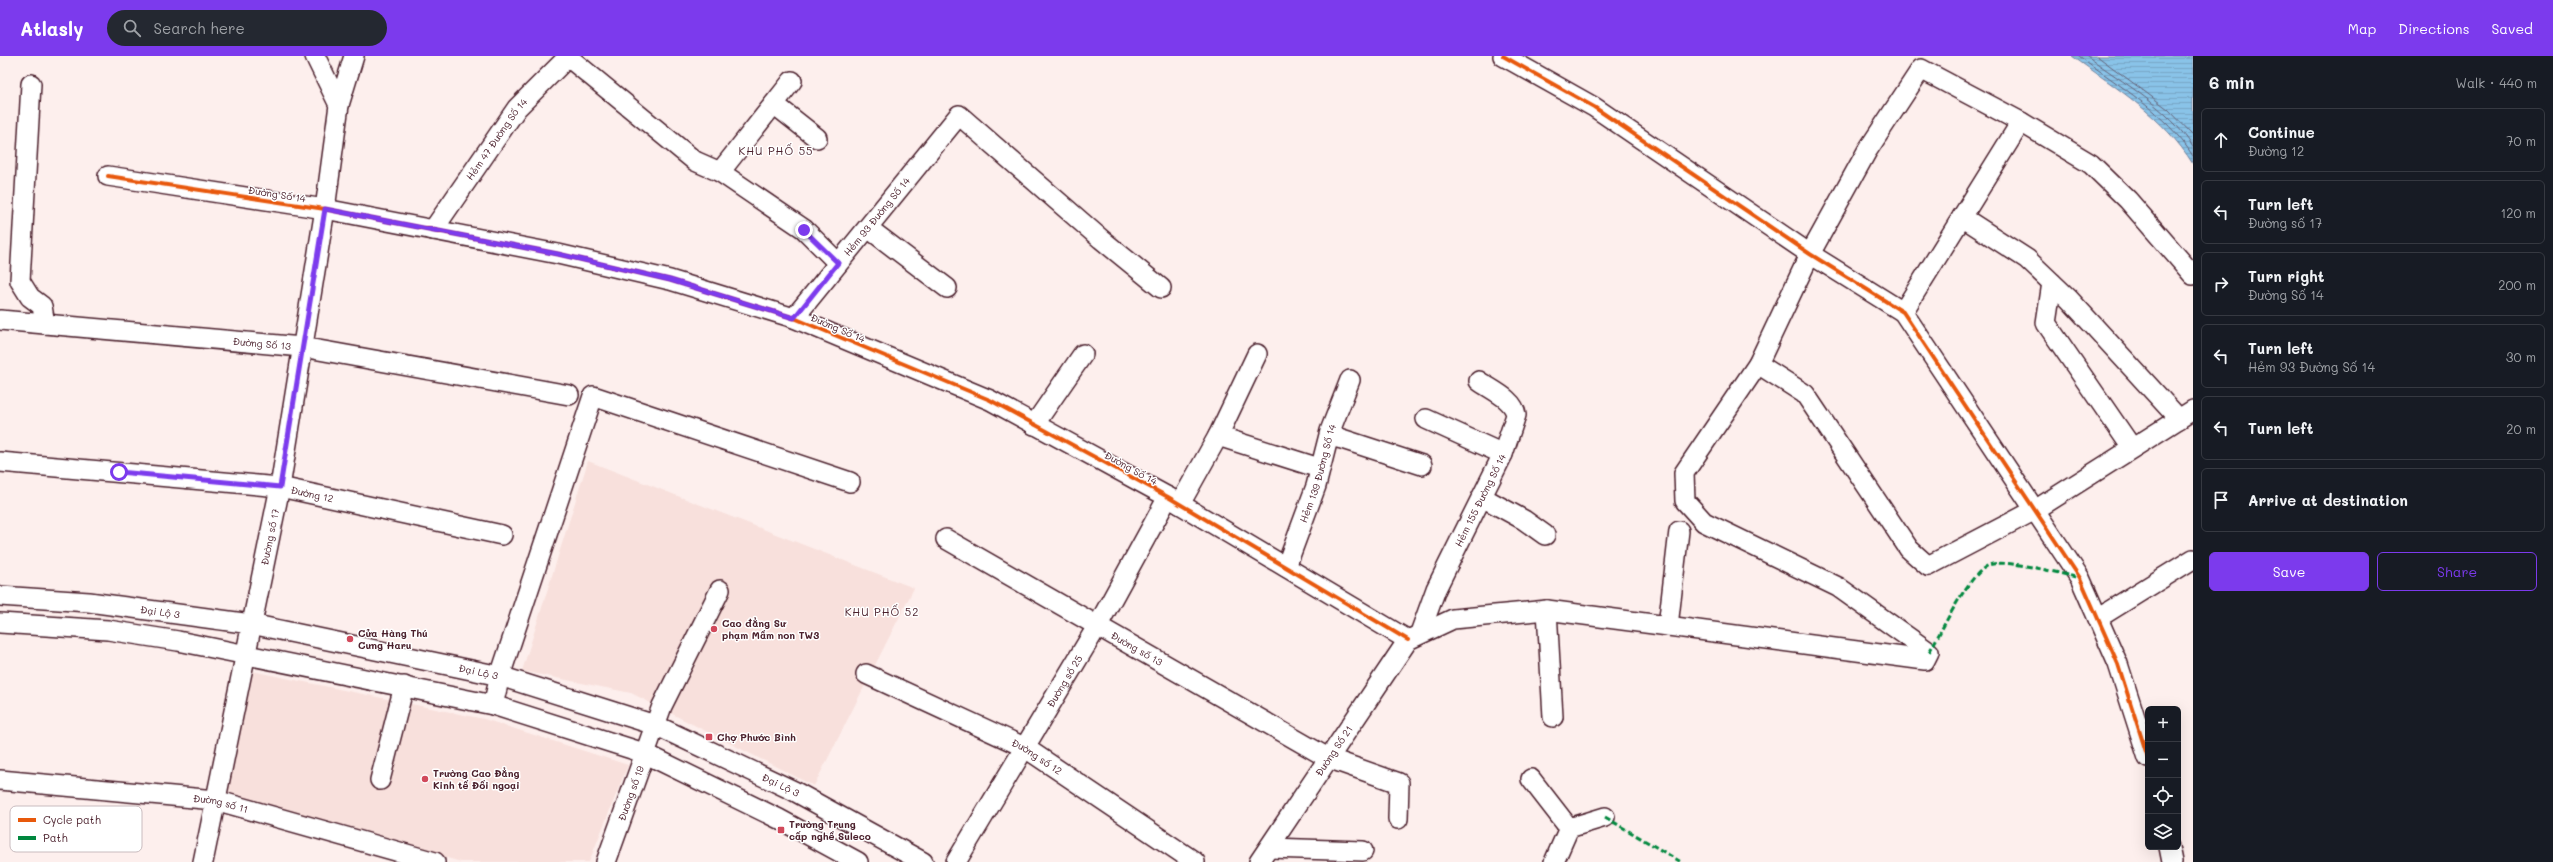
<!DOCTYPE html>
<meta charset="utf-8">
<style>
:root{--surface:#171b24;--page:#242831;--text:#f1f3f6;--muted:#9ea1a6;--line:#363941;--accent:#7c3aed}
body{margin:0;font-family:Mali,sans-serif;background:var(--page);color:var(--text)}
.controls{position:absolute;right:12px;bottom:12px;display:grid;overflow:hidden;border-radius:6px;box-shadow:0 4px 16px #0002}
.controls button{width:36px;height:36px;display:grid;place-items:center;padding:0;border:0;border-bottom:1px solid var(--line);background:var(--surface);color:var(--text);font:20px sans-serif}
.stop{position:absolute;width:12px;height:12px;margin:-9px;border:3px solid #7c3aed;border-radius:50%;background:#fff}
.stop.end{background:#7c3aed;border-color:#fff;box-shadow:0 1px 4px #0008}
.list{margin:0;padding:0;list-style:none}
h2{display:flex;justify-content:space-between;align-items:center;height:52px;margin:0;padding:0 16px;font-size:17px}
h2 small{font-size:13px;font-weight:400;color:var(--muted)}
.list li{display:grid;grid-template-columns:26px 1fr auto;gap:12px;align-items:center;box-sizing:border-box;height:64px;margin:0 8px 8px;padding:0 8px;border:1px solid var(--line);border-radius:6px}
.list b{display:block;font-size:15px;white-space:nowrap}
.list p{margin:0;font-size:13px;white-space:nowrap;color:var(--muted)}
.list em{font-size:13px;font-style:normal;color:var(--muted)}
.actions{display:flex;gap:8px;padding:12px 16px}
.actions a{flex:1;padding:9px 0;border:1px solid var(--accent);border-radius:6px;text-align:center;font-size:14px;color:var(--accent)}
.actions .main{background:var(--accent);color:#fff}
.icon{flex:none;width:22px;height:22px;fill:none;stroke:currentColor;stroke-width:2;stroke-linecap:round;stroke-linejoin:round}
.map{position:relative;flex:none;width:2193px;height:806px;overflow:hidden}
header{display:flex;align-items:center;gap:24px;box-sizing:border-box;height:56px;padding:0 20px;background:var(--accent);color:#fff}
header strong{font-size:19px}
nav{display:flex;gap:22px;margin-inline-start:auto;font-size:14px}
.search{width:280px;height:36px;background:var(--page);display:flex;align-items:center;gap:10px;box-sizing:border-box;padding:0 14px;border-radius:22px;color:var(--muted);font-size:15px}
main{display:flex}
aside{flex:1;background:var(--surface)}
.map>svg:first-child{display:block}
.built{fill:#f8e0dc}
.water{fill:url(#water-rules);stroke:#70819c}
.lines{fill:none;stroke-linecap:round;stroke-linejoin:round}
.shore{stroke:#636177;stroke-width:1}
.minor-casing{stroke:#4a1f2b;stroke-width:22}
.minor{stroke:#fff;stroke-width:19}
.quiet{stroke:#00873e;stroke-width:3;stroke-dasharray:6 3;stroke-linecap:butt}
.cycleway-casing{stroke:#fff;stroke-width:6}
.cycleway{stroke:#e8590c;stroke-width:4}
.route{stroke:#7c3aed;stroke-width:5}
.poi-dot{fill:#d1495b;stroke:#fff;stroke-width:1.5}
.labels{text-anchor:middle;stroke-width:3;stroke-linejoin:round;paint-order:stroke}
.street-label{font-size:10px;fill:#4a1f2b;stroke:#fff}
.poi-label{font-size:10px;font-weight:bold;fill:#4a1f2b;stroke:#fff;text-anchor:start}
.neighbourhood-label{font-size:11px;letter-spacing:1px;fill:#4a1f2b;stroke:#fff}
.key{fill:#fff;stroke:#c9bcbf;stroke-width:1}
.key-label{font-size:11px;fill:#4a1f2b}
</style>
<header>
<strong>Atlasly</strong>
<div class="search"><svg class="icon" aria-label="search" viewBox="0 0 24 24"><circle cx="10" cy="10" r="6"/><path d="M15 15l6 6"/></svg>Search here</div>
<nav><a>Map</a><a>Directions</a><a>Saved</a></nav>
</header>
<main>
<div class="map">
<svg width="2193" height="806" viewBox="0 0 2193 806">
<defs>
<pattern id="water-rules" width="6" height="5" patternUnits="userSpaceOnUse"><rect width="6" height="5" fill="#89c3e8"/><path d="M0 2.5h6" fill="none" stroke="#78a7c7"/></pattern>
</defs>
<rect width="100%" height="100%" fill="#fdefed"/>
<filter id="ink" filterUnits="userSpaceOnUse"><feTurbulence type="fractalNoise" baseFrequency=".025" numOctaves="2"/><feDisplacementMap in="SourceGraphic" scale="8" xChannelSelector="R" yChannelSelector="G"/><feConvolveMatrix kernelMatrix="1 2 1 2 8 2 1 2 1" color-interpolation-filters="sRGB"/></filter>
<g filter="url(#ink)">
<path class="built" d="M588,405l326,127 -100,198 -183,-93 -109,-22z
M246,614l238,49 144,46 -39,97h-128l-236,-68z"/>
<path class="water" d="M2072,0h121v108c-29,-47 -77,-76 -121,-108z"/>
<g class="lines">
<path class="shore" d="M2079,0c40,30 87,57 114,100
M2087,0c36,27 82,52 106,91
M2097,0l71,53 25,26"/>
<g class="minor-casing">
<g id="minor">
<path d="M1503,0l91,51 216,147 93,58 177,266 38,86 30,94"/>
<path d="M568,1l127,104 25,11 84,57 34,34"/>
<path d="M31,28l-11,197 10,16 12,9 3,18"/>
<path d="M774,48l43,34"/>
<path d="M339,49l15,-49"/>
<path d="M720,116l72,-91"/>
<path d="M108,120l217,33 233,45 112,26 124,38 196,82 178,97 240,143"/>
<path d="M1962,161l65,42 42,40 110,120"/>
<path d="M868,172l79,60"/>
<path id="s1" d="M433,174l84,-122 52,-52"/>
<path d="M2052,227l-6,40 86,125"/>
<path d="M1903,256l118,-190"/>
<path id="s2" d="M794,262l165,-203 142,124 60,49"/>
<path id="s3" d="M0,264l302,27 267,48"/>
<path d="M1758,308l47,30 104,155 19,17 107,-56 158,-100"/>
<path d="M1426,363l77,35"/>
<path d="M1034,369l49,-71"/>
<path d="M1218,380l101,32"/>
<path d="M1329,384l5,-3 8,2 80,26"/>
<path id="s4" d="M0,406l280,25 222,48"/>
<path d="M1482,441l42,23 21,15"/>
<path d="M1180,448l38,-68 39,-82"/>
<path id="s5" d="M946,483l382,219 71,25 -1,36"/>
<path id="s6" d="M1286,511l30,-81 14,-55 20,-51"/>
<path id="s7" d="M0,540l89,6 162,22 249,52 155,49 139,66 129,71"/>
<path d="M1547,554l6,107"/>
<path d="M2098,562l95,-59"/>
<path d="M0,567l108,7 70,11 315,64 151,48 135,66 79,43"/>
<path d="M1668,570l11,-95"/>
<path id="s8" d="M1420,577l16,-44 67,-135 13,-39c-2,-16 -25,-25 -37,-34"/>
<path id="s9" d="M866,618l158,73 171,115"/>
<path d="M493,649l7,-29 93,-280 257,86"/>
<path d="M1531,723l38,49"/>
<path id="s10" d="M0,724l215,20 220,62"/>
<path d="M380,724l24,-94"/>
<path d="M2169,791l3,15"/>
<path d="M1270,792l93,3"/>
<path id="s11" d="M203,806l77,-375 45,-278 14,-104 -24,-49"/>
<path id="s12" d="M606,806l56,-156 58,-116"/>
<path id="s13" d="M956,806l142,-237 70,-128"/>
<path id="s14" d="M1259,806l149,-222 45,-21 94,-9 378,50 4,-8 -91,-65 -134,-65 -19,-21 -1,-28 74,-109 52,-110 57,-103 54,-82 100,53 70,42 37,36 65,75"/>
<path d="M1554,806l15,-34 36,-11"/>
</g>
</g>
<use href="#minor" class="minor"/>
<path class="quiet" d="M1929,596c13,-21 39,-78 60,-87 15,-7 73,9 91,13
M1605,761l76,45"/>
<g class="cycleway-casing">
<path id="cycleway" d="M1503,0l91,51 216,147 93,58 177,266 38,86 30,94
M108,120l217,33 233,45 112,26 124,38 196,82 178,97 240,143"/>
</g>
<use href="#cycleway" class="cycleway"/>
</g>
</g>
<g class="lines" filter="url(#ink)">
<path class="route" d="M119,416l161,15 45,-278 233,45 112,26 124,38 44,-55 -34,-33"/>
</g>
<g class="poi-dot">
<circle cx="714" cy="573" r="4"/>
<circle cx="350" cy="583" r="4"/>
<rect x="705" y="677" width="8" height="8" rx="2"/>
<circle cx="425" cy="723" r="4"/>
<rect x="777" y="770" width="8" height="8" rx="2"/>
</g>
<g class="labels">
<g class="street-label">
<text dy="4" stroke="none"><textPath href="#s1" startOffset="111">Hẻm 47 Đường Số 14</textPath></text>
<text transform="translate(277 138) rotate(9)" y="4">Đường Số 14</text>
<text dy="4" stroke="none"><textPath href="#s2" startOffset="131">Hẻm 93 Đường Số 14</textPath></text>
<text transform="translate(838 272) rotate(23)" y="4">Đường Số 14</text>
<text dy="4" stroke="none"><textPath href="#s3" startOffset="263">Đường Số 13</textPath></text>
<text transform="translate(1131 412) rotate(29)" y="4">Đường Số 14</text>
<text dy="4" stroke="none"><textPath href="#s6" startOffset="99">Hẻm 139 Đường Số 14</textPath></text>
<text dy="4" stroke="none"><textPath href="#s4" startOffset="314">Đường 12</textPath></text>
<text dy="4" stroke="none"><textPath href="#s8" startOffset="146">Hẻm 155 Đường Số 14</textPath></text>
<text dy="4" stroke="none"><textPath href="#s11" startOffset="332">Đường số 17</textPath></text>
<text dy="4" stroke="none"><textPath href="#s7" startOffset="161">Đại Lộ 3</textPath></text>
<text dy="4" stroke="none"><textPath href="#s5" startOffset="220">Đường số 13</textPath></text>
<text dy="4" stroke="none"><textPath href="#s7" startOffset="485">Đại Lộ 3</textPath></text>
<text dy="4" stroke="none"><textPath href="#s13" startOffset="211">Đường số 25</textPath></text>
<text dy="4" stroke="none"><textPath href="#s14" startOffset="134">Đường Số 21</textPath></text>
<text dy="4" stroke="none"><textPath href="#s9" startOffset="190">Đường số 12</textPath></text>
<text dy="4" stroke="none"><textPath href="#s7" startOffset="809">Đại Lộ 3</textPath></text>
<text dy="4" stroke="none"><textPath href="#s12" startOffset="73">Đường số 19</textPath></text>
<text dy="4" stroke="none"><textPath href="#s10" startOffset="222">Đường số 11</textPath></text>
</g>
<g class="poi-label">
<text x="722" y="571">Cao đẳng Sư<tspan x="722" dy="12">phạm Mầm non TW3</tspan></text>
<text x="358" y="581">Cửa Hàng Thú<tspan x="358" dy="12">Cưng Haru</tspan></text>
<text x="717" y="685">Chợ Phước Bình</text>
<text x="433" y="721">Trường Cao Đẳng<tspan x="433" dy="12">Kinh tế Đối ngoại</tspan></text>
<text x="789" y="772">Trường Trung<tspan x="789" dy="12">cấp nghề Suleco</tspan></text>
</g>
<g class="neighbourhood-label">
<text x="776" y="99">KHU PHỐ 55</text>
<text x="882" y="560">KHU PHỐ 52</text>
</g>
</g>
<rect x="10" y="750" width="132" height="46" rx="6" class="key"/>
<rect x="18" y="762" width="18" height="4" fill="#e8590c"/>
<rect x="18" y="780" width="18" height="4" fill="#00873e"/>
<g class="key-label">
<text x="43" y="768">Cycle path</text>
<text x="43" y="786">Path</text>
</g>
</svg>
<div class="controls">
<button>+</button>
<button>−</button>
<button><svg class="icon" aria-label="locate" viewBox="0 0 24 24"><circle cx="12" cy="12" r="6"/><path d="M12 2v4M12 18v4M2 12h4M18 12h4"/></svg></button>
<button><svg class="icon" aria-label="layers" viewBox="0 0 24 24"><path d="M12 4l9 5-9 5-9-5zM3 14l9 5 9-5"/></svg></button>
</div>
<div class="stop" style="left:119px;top:416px"></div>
<div class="stop end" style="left:804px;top:174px"></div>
</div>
<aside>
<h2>6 min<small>Walk · 440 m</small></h2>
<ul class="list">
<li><svg class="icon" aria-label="ahead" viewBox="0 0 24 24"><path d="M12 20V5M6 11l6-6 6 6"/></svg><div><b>Continue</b><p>Đường 12</p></div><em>70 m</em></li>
<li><svg class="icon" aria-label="left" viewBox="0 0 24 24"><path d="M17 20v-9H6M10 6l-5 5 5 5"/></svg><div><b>Turn left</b><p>Đường số 17</p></div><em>120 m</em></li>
<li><svg class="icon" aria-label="right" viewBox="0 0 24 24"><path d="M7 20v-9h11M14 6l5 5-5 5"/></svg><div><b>Turn right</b><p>Đường Số 14</p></div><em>200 m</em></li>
<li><svg class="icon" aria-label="left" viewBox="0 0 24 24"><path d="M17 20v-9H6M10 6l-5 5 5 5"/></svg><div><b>Turn left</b><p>Hẻm 93 Đường Số 14</p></div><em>30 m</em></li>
<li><svg class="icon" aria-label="left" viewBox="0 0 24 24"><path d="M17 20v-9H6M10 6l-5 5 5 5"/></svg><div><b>Turn left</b></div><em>20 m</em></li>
<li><svg class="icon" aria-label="arrive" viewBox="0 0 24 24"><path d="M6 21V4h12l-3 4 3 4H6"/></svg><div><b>Arrive at destination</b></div></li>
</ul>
<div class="actions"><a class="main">Save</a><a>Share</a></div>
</aside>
</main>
